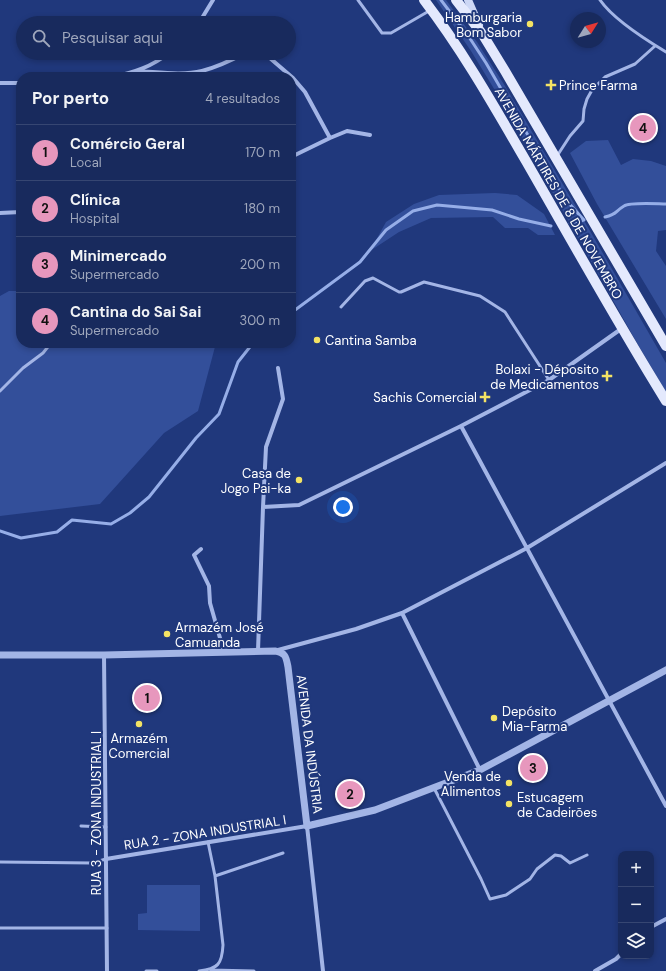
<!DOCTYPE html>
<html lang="pt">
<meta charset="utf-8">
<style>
:root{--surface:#182a5d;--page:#213263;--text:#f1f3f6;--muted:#9fa7bc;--line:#364672;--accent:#e797bd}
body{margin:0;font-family:"DM Sans",sans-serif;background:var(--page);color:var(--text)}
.controls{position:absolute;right:12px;bottom:12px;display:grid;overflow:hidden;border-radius:8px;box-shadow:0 2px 6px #0003}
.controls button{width:36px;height:36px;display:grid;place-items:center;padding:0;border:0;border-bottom:1px solid var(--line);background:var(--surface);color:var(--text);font:20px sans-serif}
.compass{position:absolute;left:570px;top:12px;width:36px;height:36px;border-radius:50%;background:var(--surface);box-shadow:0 2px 6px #0003;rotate:53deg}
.you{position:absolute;left:343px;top:507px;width:14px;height:14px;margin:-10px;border:3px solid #fff;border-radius:50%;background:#1a73e8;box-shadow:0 0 0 6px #1a73e833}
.badge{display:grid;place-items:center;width:26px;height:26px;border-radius:50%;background:var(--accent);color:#111;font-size:13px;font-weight:700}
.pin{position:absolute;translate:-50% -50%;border:2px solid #fff;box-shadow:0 1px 4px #0006}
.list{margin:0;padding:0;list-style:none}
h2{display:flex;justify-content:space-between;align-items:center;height:52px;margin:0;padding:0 16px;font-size:17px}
h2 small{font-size:13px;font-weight:400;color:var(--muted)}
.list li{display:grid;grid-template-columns:26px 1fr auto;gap:12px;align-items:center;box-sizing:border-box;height:56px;padding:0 16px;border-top:1px solid var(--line)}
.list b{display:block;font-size:15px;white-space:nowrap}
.list p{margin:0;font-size:13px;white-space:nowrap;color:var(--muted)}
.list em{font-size:13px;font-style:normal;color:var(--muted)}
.icon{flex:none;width:22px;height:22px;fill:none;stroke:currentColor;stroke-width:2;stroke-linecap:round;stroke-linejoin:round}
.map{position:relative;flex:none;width:666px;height:971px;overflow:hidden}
.search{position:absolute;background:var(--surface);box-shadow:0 2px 6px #0003;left:16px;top:16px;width:280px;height:44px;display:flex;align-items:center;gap:10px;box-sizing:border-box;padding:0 14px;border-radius:22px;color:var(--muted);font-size:15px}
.panel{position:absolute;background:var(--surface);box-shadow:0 2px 6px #0003;left:16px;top:72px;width:280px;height:276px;border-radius:16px}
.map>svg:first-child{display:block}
.green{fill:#334f9a}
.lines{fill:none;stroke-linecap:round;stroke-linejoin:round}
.stream{stroke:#96aee8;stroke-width:3}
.service{stroke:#a3b5e6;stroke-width:3}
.minor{stroke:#a3b5e6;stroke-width:4}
.tertiary{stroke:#a3b5e6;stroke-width:7}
.secondary{stroke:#cdd7f5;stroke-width:8}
.primary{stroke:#e4e9fd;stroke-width:10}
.poi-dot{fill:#f4e364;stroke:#20387c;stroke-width:1.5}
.labels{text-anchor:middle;stroke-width:4;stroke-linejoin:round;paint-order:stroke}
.poi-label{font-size:13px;fill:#fff;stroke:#20387c;text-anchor:end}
.street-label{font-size:13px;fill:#fff;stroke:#20387c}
</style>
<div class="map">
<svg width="666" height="971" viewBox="0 0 666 971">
<rect width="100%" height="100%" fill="#20387c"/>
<path class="green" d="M436,0h10l31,42 28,44 73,124 88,153v29l-29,-49 -141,-251 -25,-41z
M608,140l13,25 12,-6 18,2 15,5v64l-8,1 -2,20 10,15v53l-69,-115 -27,-51 16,-12z
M495,193l22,2 27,19 11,21h-17l-10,-7h-23l-12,-11 -62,1 -32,14 -29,19 16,-29 28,-18 25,-9z
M9,291h12v52h195l-18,68 -34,22 -64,71 -100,12v-220z
M147,885h53v46l-62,-1v-16l9,-1z"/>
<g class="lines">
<path class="stream" d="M441,0l28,37 17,26 79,136 19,21
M605,217c13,-3 9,-5 19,-11 6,-4 34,-2 42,-2
M570,223l14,-3
M291,313l69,-51 26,-32 27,-19 24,-6 55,5 27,9 32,7
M0,531l21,7 36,-6 15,-12 39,4 19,-11 19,-16 47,-59 23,-24 19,-52 15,-19"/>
<path class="service" d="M358,0l24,33h9l38,-22
M600,0c13,19 46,40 66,52
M557,156l13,-20 13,-15 1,-12 3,-10 5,-9 13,-13 30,-13 20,-18
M341,307l24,-26 8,-3 26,14h2l23,-10 56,14 25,16 44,68
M0,391l23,-23 20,-15 8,-10
M434,788l47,91 9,20 16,-4 24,-16 7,-10 18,-14 6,1 9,7 17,-8
M81,826l25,1
M0,862l92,1 14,-4
M215,876l68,-23
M0,928h107
M211,970l43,1
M146,971h11
M199,971c19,-2 23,-7 24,-26l-8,-69 -7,-34"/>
<path class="minor" d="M203,18l11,5
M199,23l14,-23
M264,53l29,25 12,14 25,46 17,-7 23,4
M137,71c21,1 45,5 65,0 15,-4 30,-11 43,-18
M113,77c22,-5 38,-10 56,-24
M0,83h21
M291,157l39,-19
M0,213l21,-1
M461,426l205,380
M263,507l3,-60 17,-48 -5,-31
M201,549l-7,6 15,31 1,17 14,49
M402,613l78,157
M278,650l78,-21 46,-16 125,-65 139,-85
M258,651l5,-144 36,-2 162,-79 88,-46 72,-51
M104,655l3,316
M106,859l201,-33 16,145
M651,927l15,-8
M595,971l21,-12 5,-5"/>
<path class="tertiary" d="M0,655h104l171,-4c11,2 11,6 13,16l19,159 68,-16 105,-40 186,-100"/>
<path class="secondary" d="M468,0l11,25"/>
<path class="primary" d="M424,0c39,51 70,106 102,161 46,80 91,161 140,240
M456,0l27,35 22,36 161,275"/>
</g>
<g class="poi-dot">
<circle cx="530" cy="24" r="4"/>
<path d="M549 79h4v4h4v4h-4v4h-4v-4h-4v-4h4z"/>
<circle cx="317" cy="340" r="4"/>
<path d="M605 370h4v4h4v4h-4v4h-4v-4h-4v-4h4z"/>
<path d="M483 391h4v4h4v4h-4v4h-4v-4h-4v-4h4z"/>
<circle cx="299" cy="480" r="4"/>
<circle cx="167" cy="634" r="4"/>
<circle cx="494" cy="718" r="4"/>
<circle cx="139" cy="724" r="4"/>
<circle cx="509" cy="783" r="4"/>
<circle cx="509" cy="804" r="4"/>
</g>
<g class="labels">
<g class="poi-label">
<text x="522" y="22">Hamburgaria<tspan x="522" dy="15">Bom Sabor</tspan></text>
<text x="559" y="90" text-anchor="start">Prince Farma</text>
<text x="325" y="345" text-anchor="start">Cantina Samba</text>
<text x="599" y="374">Bolaxi - Déposito<tspan x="599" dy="15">de Medicamentos</tspan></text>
<text x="477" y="402">Sachis Comercial</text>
<text x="291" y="478">Casa de<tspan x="291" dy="15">Jogo Pai-ka</tspan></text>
<text x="175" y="632" text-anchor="start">Armazém José<tspan x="175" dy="15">Camuanda</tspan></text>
<text x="502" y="716" text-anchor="start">Depósito<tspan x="502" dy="15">Mia-Farma</tspan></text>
<text x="139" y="743" text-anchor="middle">Armazém<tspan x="139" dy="15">Comercial</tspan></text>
<text x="501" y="781">Venda de<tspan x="501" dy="15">Alimentos</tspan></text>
<text x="517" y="802" text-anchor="start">Estucagem<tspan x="517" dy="15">de Cadeirões</tspan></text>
</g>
<g class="street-label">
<text transform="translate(559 193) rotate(60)" y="5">AVENIDA MÁRTIRES DE 8 DE NOVEMBRO</text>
<text transform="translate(310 744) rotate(83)" y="5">AVENIDA DA INDÚSTRIA</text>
<text transform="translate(96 813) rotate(-90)" y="5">RUA 3 - ZONA INDUSTRIAL I</text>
<text transform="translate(205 832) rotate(-9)" y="5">RUA 2 - ZONA INDUSTRIAL I</text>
</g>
</g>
</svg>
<div class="controls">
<button>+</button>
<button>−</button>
<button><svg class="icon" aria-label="layers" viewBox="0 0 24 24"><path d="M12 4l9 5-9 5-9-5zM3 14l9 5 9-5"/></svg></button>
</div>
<svg class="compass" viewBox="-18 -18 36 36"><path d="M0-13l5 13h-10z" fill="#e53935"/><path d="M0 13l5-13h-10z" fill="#9fa7bc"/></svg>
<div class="you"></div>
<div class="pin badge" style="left:147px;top:698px">1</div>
<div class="pin badge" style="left:350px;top:794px">2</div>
<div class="pin badge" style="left:533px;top:768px">3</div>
<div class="pin badge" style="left:643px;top:128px">4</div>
<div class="search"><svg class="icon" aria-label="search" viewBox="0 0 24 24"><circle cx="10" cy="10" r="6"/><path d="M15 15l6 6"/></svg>Pesquisar aqui</div>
<section class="panel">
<h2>Por perto<small>4 resultados</small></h2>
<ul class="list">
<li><span class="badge">1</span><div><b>Comércio Geral</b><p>Local</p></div><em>170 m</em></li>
<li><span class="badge">2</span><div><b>Clínica</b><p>Hospital</p></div><em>180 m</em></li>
<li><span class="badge">3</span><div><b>Minimercado</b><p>Supermercado</p></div><em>200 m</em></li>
<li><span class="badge">4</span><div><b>Cantina do Sai Sai</b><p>Supermercado</p></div><em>300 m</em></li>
</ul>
</section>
</div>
